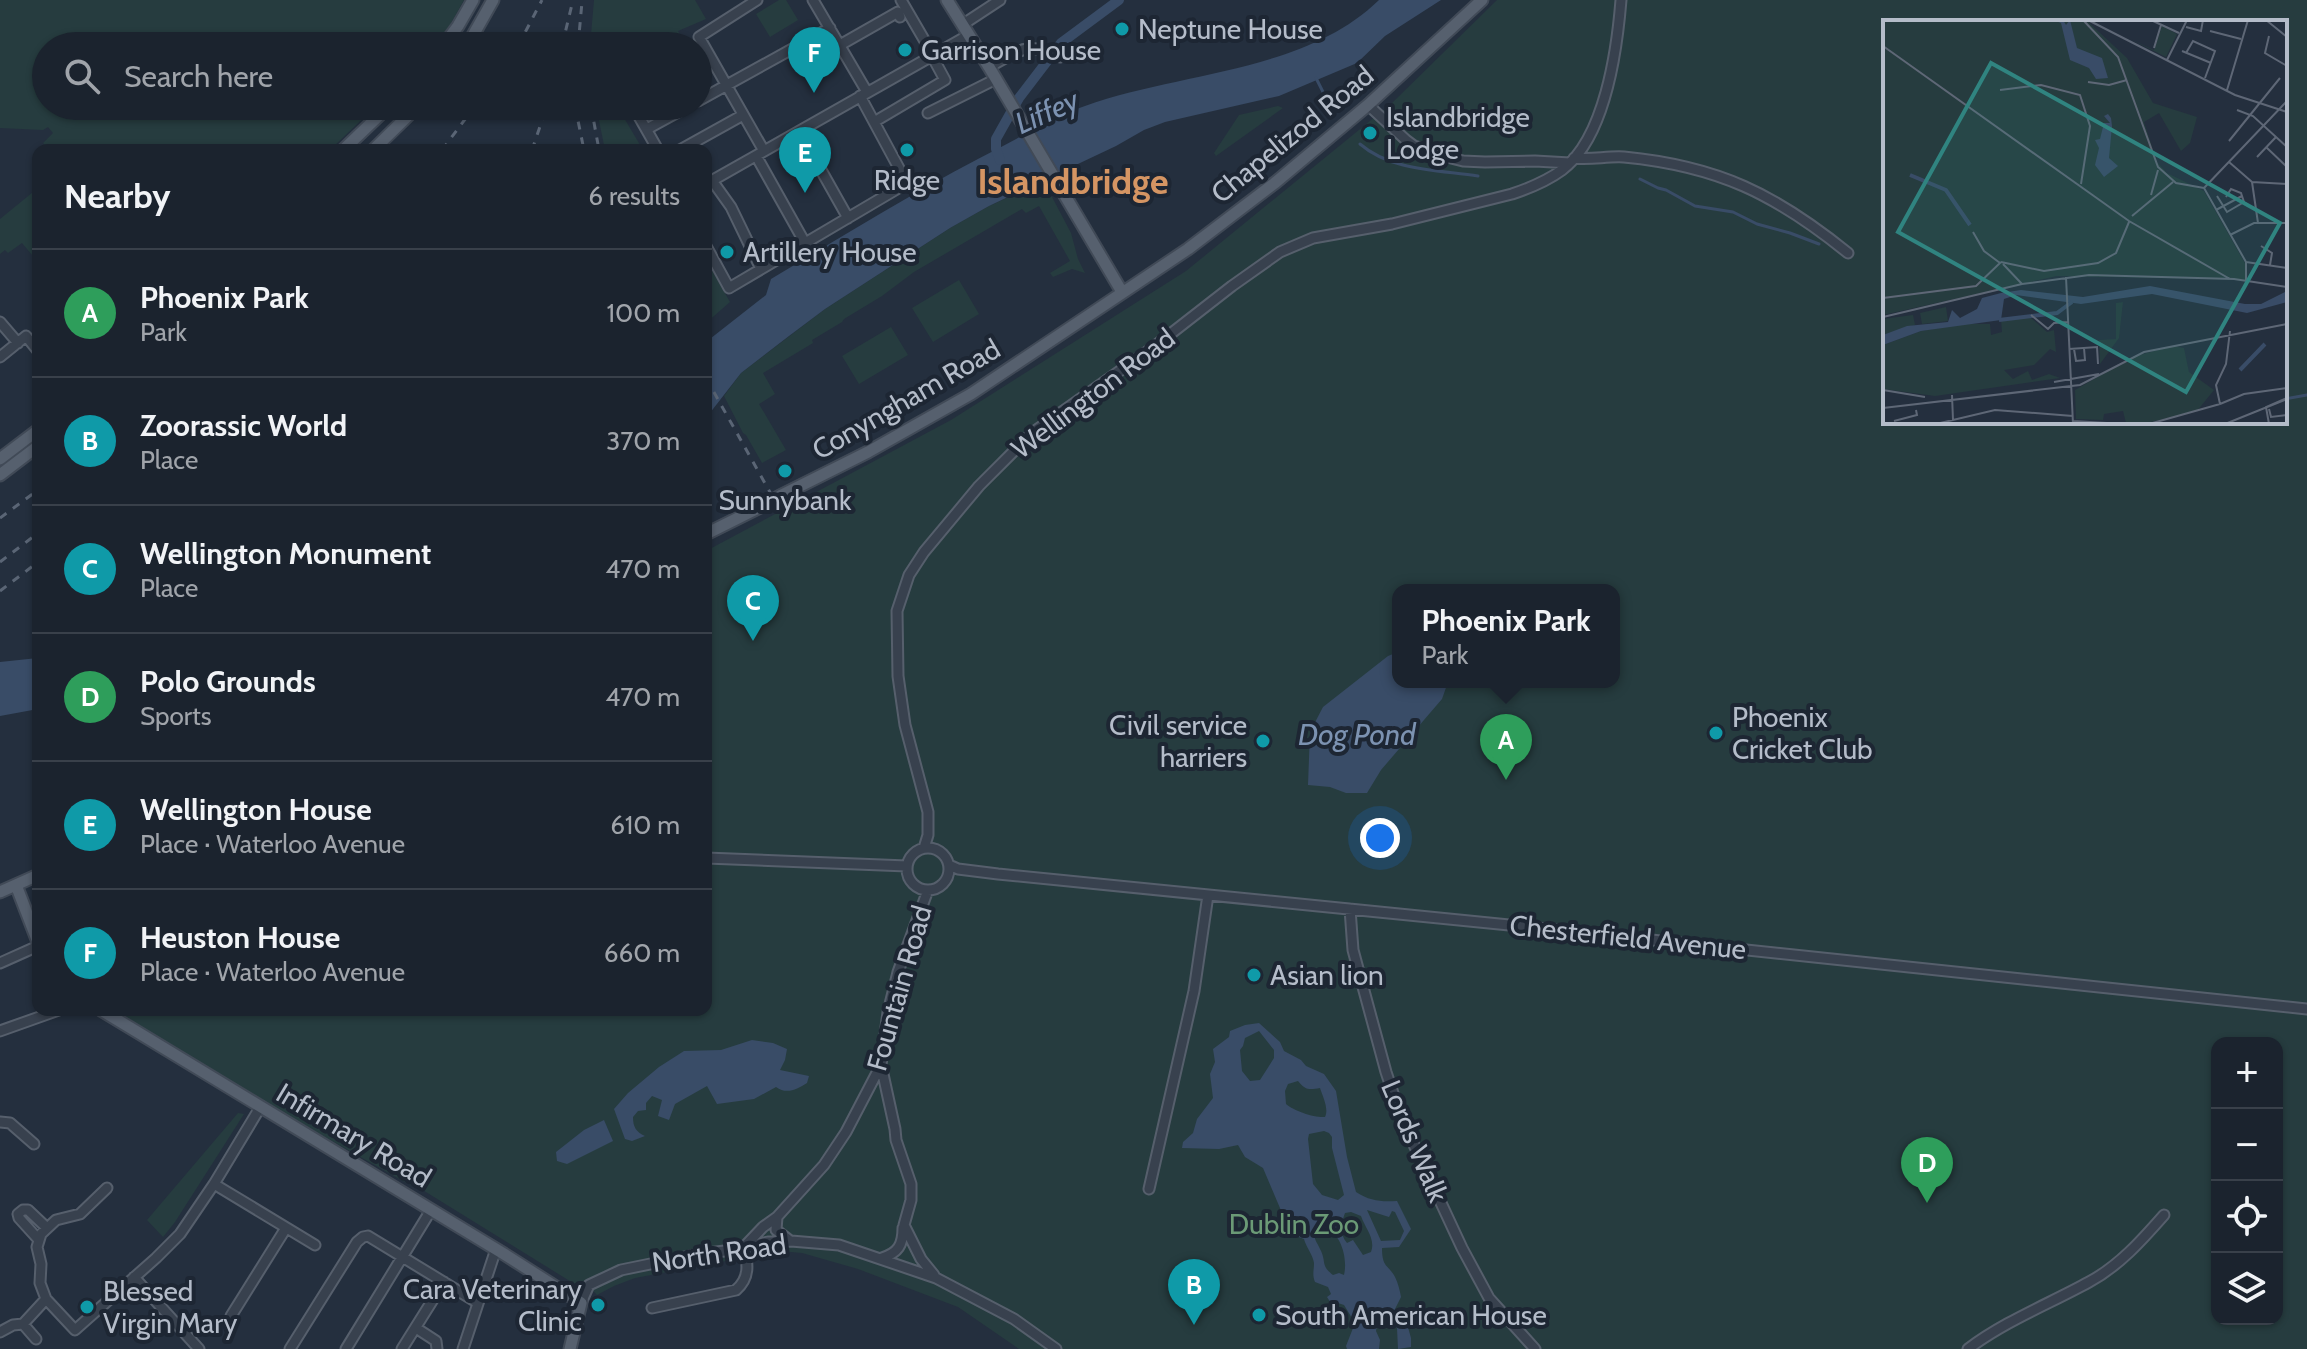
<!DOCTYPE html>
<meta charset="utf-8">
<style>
:root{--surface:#1b232e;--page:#242b36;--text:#f1f3f6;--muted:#a0a4aa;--line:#39404a;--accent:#d93025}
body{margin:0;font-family:Cabin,sans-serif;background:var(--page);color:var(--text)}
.controls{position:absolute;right:24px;bottom:24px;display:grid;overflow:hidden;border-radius:16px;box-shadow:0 2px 6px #0004}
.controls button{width:72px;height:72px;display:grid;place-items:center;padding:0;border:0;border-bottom:2px solid var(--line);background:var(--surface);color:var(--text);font:40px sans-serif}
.you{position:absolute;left:1380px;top:838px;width:28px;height:28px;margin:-20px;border:6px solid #fff;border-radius:50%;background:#1a73e8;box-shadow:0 0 0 12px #1a73e833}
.badge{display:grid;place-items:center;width:52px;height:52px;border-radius:50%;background:var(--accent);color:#fff;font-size:26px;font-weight:700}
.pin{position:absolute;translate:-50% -66px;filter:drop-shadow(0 2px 4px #0008)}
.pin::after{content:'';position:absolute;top:42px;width:28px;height:24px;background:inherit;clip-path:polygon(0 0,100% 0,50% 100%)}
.popup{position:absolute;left:1392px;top:584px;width:228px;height:104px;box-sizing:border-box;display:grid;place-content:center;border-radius:16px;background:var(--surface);filter:drop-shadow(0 2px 6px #0005);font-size:26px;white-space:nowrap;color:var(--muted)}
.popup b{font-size:30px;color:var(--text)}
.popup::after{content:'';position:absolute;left:50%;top:100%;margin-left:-16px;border:16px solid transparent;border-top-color:var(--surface)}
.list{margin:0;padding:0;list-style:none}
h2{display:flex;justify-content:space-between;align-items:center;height:104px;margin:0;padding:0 32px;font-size:34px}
h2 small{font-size:26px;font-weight:400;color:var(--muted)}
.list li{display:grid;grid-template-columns:52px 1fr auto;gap:24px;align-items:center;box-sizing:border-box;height:128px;padding:0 32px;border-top:2px solid var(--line)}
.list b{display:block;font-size:30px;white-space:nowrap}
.list p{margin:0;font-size:26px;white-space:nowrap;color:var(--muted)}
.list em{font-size:26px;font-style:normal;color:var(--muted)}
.icon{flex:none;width:44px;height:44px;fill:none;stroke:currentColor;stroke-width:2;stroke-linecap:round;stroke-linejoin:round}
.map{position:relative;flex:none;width:2307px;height:1349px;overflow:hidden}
.search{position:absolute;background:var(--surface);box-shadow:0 2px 6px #0004;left:32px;top:32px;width:680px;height:88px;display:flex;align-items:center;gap:20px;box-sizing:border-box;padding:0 28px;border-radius:44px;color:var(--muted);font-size:30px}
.panel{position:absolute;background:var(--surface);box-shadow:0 2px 6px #0004;left:32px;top:144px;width:680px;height:872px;border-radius:16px}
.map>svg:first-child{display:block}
.green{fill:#263c3f;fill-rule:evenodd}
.water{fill:#394c67;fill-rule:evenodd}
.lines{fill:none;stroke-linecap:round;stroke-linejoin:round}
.stream{stroke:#394c67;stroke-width:3}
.canal{stroke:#394c67;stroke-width:10}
.minor-casing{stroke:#565f6c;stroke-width:13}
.major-casing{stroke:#414a57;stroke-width:15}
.minor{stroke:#38414e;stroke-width:9}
.major{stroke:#56606e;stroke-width:11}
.rail{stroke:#5a6575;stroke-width:3;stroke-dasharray:8 8;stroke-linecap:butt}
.major-bridge-casing{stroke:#414a57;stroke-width:15;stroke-linecap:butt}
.major-bridge{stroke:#56606e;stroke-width:11}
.culture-dot{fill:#0f9aa8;stroke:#1d2633;stroke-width:3}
.labels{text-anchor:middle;stroke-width:8;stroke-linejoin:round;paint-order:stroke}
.poi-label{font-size:28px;fill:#b4bcc9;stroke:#1d2633;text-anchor:start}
.street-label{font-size:28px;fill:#b4bcc9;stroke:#1d2633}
.park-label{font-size:28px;fill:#6b9a76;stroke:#1d2633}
.water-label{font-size:30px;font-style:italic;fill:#7c92b1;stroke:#1d2633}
.district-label{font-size:36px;font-weight:bold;fill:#d59563;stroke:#1d2633}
.inset-river{fill:none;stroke:#394c67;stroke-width:4}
.inset-road{fill:none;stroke:#5e6776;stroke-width:2}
.view{fill:#308480;fill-opacity:0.15;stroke:#308480;stroke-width:4}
.inset-edge{fill:none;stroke:#b4bcc9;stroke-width:4}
</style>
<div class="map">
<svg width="2307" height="1349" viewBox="0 0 2307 1349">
<rect width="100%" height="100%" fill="#242f3e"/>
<path class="green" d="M0,0h464l-14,25 -17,21h-387v60h330l-46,44h-281l-6,-7 10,-10 -5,-6 -5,3 -43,-2z
M594,0h101l11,19 -28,12 5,10 -9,5h-84z
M779,0h7l12,20 -28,17 -14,-23z
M1497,0h810v1349h-1288l-61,-42 -100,-38 -56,-16 -22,-2 -145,27 -21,8 -17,9 -13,-14 -5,3 -6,-1 -160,-99 -3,1 -147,-83 -149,-92h592v-459l245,-131 235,-149 206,-168zM1885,22h400v400h-400zM1398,590h216v92h-216zM2217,1043h60v276h-60z
M596,106h21l26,44h-38z
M1278,106l5,2 -67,48 -2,-3 25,-38z
M1046,180l7,10 -2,5 20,38 7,26 7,14 -13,-4 -19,8 -3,-4 20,-12 -31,-55 -13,7 -4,-4 -108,63 -32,24 -38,23 -2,3 -30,18 1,3 -50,30 12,21 -16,10 27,46 -24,13 -16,-28 -3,-2 -19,-37 17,-23 84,-64 125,-81 39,-22z
M38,188v74l-16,-19 -14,10 -3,-3 -5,4v-35z
M706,260l24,42 -24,21z
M959,280l20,34 -46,28 -21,-34z
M891,327l17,28 -49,29 -17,-28z
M238,1113l6,1 -69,108 -12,15 -16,-17z"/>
<path class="water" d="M1379,0h62l-56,36 -28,27 -78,33 -114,26 -21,8 -28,16 -127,60 -39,22 -125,81 -36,27 -48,37 -35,45v-76l60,-47 5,-16c77,-46 153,-93 232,-133 27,-14 53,-30 82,-40 94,-34 219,-33 294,-106z
M1398,652v30h50l-6,17 -61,71 -14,23h-21l-16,-6 -22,-2 2,-53 13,-25 65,-51z
M38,658v51l-38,7v-54z
M1259,1023l21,19 4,9 17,9 5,6 18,8 12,17 11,66 9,35c14,9 25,10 41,9l14,28 -12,18 -17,1c0,20 6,16 13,29 3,6 5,14 6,20l-6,12 4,7 7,4 5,18v9l-13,2 -1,-21 -9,-7 -11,5 -1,5 4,9 -1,9h-32l-1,-3 9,-23 -11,-18 -6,-2 -6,2 -5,-8 4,-3 -3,-7 -13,-5c-3,-8 -1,-11 -1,-19 -1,-8 -8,-16 -10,-24l-13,-5 -28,-66 -18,-11 -7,-12 -19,4 -37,-1 1,-6 10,-9 4,-14 16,-21 -3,-24 5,-12 -2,-13 16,-12 1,-6 15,-6zM1259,1031l15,19v8l-14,22 -10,1 -8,-10 -2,-21 3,-4 2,-8zM1298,1081c7,9 11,9 22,7 3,9 9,21 5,29 -10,1 -31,-6 -39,-13l-1,-13 3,-7zM1324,1131l5,2 3,4v11l12,47 -6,5 -16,-5 -9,-11 -5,-45 1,-5zM1367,1210l22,7 3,-6 3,1 9,19 -4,9 -19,1zM1351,1212l10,4c4,12 15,23 10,36l-8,3 -10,-15 -6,3c-8,-10 -6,-19 -2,-30zM1323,1227c18,5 25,31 21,48l-5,-2 -6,2c-13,-10 -6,-13 -13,-26 -4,-9 -7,-10 -5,-20z
M752,1040l21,3 14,6 -2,11 -5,10 29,6 -2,7c-10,6 -20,12 -31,4l-22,12 -37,5 -10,-18 -32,18 -6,16 -11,-4 4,-16 -10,-4 -6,7v7l-8,1 -5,6c0,10 3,15 12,19l-13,5 -7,-2 -11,-30 14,-16 31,-26 25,-16 37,-1z
M604,1120l9,21 -46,23 -10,-3 -1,-9 28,-22z"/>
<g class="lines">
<path class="stream" d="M1316,78l7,14
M1360,144c31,27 79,26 118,32
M1640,179l18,9 8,2 29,16 38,6 24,12 33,9 29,11
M2285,399l22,-4"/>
<path class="canal" d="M1000,160l-4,-11v-10l23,-41 42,-55 58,-43"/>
<g class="minor-casing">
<path id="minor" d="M757,0l-58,37 65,114
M813,0l54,92
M901,0l32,55
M962,25l38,-25
M840,45l58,-33 2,5
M989,67c30,-16 38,-27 71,-10
M698,101l132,-73
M1368,105l38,35 8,6 33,11 16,4 22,1 50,-1 35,2
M633,106l25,44
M928,113l68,-34
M874,122l71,-42 -13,-24
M647,129l42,-23
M803,138l45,80
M680,150l63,-35
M1574,158c17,2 33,-2 50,-1 94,9 151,37 224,96
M759,161l46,82
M706,184l263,-149
M716,186l15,21 30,62
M706,246l23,42 178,-105 -47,-87
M0,322l18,21
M0,357l26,-21 12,15
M924,848l4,-13v-23l-23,-87 -7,-49 -1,-65 12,-36 15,-23 55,-66 53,-53 123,-87 77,-60 48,-34 33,-14 79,-14 120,-30c18,-6 35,-13 50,-24 43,-32 55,-120 59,-170
M907 869a21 21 0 1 1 42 0a21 21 0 1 1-42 0Z
M706,858l201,8
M949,865l9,4 40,5 511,51 798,84
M1350,909l3,41 33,122 15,45 61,131 27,50 46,51
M0,963l38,-17
M0,1031l59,-21
M881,1065l14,64 1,11 15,44v16l-7,25 17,34 13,16
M0,1122l10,1 24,21
M214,1184l101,61
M1149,1189l45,-198 14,-96
M38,1239l-19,-21 -1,-4 5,-4h5l19,18
M789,1240l-13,-10 1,-13 47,-52 22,-33 35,-67 7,-53 10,-40 30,-82
M744,1247l19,-20 14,-10
M882,1258c16,-5 21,-13 21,-30
M134,1277l65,72
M46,1299l-6,-16 1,-19 -4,-17 4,-13 15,-14 24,-6 27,-26
M581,1303l8,-18 32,-15 78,-16 34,-4 35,-8 23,-1 48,4 97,33 78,41 42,30
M652,1308l84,-18c14,-12 12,-26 8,-43
M231,1316l55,-88
M23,1324l13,15
M416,1328l20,13 1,8
M0,1332l13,-7 10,-1 23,-25 29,31 81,-72 24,-24 34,-50 47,-78
M290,1349l67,-107 6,-5 5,-1 110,67
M346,1349l85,-139
M402,1349l42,-67
M463,1349l33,-100
M1968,1349c37,-28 81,-45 121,-67 30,-16 53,-42 75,-67"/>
</g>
<g class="major-casing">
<path id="major" d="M947,0l42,67 133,225
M443,46l15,-20 15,-26
M467,46l26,-46
M343,150l46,-44
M373,150l45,-44
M0,459l38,-29
M0,475l38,-29
M780,496l88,-44 103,-58 217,-145 88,-67 92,-77 114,-105
M706,534l56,-28
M16,885l22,57
M0,892l38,-17
M101,1010l403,244 77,49 -11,46"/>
</g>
<use href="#minor" class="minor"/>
<use href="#major" class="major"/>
<path class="rail" d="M518,46l24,-46
M562,46l11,-46
M578,46l4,-44
M575,106l9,44
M591,106l8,44
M442,150l33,-44
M532,150l15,-44
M706,378l74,132
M0,518l38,-28
M0,562l38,-29
M0,591l38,-29"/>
<g class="major-bridge-casing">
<path id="major-bridge" d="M762,506l18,-10"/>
</g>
<use href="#major-bridge" class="major-bridge"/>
</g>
<g class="culture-dot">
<circle cx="1122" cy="29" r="8"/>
<circle cx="905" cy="50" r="8"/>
<circle cx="1370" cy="133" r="8"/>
<circle cx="907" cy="150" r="8"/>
<circle cx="727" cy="252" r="8"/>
<circle cx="785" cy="471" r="8"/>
<circle cx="1716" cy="733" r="8"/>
<circle cx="1263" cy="741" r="8"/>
<circle cx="1254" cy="975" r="8"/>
<circle cx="598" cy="1305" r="8"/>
<circle cx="87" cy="1307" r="8"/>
<circle cx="1259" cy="1315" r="8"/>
</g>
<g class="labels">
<g class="poi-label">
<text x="1138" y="39">Neptune House</text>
<text x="921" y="60">Garrison House</text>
<text x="1386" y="127">Islandbridge<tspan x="1386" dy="32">Lodge</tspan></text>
<text x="907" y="190" text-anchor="middle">Ridge</text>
<text x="743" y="262">Artillery House</text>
<text x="785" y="510" text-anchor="middle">Sunnybank</text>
<text x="1732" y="727">Phoenix<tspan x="1732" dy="32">Cricket Club</tspan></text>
<text x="1247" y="735" text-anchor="end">Civil service<tspan x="1247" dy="32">harriers</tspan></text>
<text x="1270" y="985">Asian lion</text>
<text x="582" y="1299" text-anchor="end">Cara Veterinary<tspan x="582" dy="32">Clinic</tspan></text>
<text x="103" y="1301">Blessed<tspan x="103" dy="32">Virgin Mary</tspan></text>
<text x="1275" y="1325">South American House</text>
</g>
<g class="street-label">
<text transform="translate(1292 134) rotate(-39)" y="10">Chapelizod Road</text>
<text transform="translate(1093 393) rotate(-37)" y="10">Wellington Road</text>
<text transform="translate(906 399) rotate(-30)" y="10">Conyngham Road</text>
<text transform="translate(1628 937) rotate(6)" y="10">Chesterfield Avenue</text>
<text transform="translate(899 988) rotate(-74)" y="10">Fountain Road</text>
<text transform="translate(354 1135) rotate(31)" y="10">Infirmary Road</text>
<text transform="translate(1415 1141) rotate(67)" y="10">Lords Walk</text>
<text transform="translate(719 1253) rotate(-8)" y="10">North Road</text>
</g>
<g class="park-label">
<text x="1294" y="1234">Dublin Zoo</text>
</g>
<g class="water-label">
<text transform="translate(1047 112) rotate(-24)" y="10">Liffey</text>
<text x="1357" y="745">Dog Pond</text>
</g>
<g class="district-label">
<text x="1073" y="194">Islandbridge</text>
</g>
</g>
<g transform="translate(1883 20)">
<rect width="404" height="404" fill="#242f3e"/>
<path d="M0,0h203l41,38 26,45 44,14 -7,26 -9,8 -22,-38 -15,9 13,40 10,11 37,18 42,74v15l-189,-4 -174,39zM279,6l15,8 -11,23 -36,-18 24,11zM240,282l-4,36 -19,26 -1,-24 17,-1v-36zM63,287l2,14 -26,3 -2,-11zM30,295l2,10 -32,10v-16zM147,297l17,15 7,-2 2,22 -6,-3 -16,16 -30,5 9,9 15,-8 4,9 17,-6 11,4 -125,18 -52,-7v-44l38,-14 44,-7h25l1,11 11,-3 -1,-12zM290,326l11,2 5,24 25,18 -17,21 -54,13 -17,-1 -3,-12 -19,3 -1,6 -27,-1 -1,-29 57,-33z" fill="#263c3f"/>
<path d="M170,0h10l3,5 4,-5 7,28 25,10 6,20 -12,1 -7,-11 -19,-8 -9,-37zM225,94l3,4 1,8 -3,32 9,8 -14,11 -9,-12 4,-17 -4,-8 5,-1 4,-16h6l-6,-7zM267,266l95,18h16l26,-13v11l-40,11 -95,-19 -71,10 -65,-9 -12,4 -3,21 -80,11 -38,14v-10l24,-9 41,-4 4,-12 8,8 17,-9 5,-11 19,-5 20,-3 62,7z" fill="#394c67"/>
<path class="inset-river" d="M27,155l36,15 24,35M116,300l58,-7 15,-11M357,350l25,-26"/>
<path class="inset-road" d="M200,0l35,37 40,110 18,16 28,5M205,0l147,75 52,17M268,0l28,13M383,0l21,17M303,7l15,4 2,-11M327,11l31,8M386,16l-4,17 22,13M0,26l246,175 101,58M271,28l7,-23M299,31l29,12M303,33l7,-12 22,10 -10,27M284,40l20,-40M205,62l21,3 18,-5M117,70l41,-5 39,10 10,31 -9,58M344,70l21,-70M354,90l16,6 34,31M346,121l51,-63M383,127l21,20M374,137l19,-20M346,142l23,20M369,162l6,41M369,162l35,2M268,175l7,-25M334,176l10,16 17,-10 -3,-9 -10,-4 -5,8M333,190l26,-14M249,196l41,-34M90,212l11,19 16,12M347,215l24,-12h33M378,226l11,7 -2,12M118,242l43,9 54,-8 18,-10 13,-31M363,242l41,6M120,244l19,20M183,257l7,147M363,260v-18l-42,-74 83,-87M0,278l93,-12 25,-24M148,295l17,14 6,-6 14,-1M0,297l139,-33 67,-9 145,4 53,8M186,329l28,-2 1,17M191,329l2,12 9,-1 -1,-12M171,362l45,-8M0,370l42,7M69,375l1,25M337,384l-4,-19 10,-21 4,-33M337,384l24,-10 43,-6M0,388l197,-23 64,-33 143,-28M386,389l2,8 16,-2M11,401l23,-6 -1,-5M190,401l51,3M53,404l59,-14 78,6M266,404l71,-20M342,404l62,-25M386,404l-3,-17 21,-9"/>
<path class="view" d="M108,43l289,160 -94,169 -288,-160z"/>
<rect width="404" height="404" class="inset-edge"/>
</g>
</svg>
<div class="controls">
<button>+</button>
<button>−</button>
<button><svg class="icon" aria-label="locate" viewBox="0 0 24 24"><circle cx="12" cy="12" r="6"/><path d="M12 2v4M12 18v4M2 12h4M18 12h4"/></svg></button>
<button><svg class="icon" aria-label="layers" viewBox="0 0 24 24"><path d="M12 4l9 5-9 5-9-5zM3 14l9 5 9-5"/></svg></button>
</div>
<div class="you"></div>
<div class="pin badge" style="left:1506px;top:780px;background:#2e9e5b">A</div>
<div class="popup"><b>Phoenix Park</b>Park</div>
<div class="pin badge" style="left:1194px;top:1325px;background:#0f9aa8">B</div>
<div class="pin badge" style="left:753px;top:641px;background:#0f9aa8">C</div>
<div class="pin badge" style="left:1927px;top:1203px;background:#2e9e5b">D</div>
<div class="pin badge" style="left:805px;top:193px;background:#0f9aa8">E</div>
<div class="pin badge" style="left:814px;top:93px;background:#0f9aa8">F</div>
<div class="search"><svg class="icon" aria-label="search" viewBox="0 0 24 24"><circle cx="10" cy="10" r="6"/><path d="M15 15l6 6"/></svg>Search here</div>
<section class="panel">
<h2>Nearby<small>6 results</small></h2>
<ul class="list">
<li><span class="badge" style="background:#2e9e5b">A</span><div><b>Phoenix Park</b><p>Park</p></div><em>100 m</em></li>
<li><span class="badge" style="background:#0f9aa8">B</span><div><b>Zoorassic World</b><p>Place</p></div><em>370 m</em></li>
<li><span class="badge" style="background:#0f9aa8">C</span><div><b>Wellington Monument</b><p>Place</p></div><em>470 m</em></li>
<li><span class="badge" style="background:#2e9e5b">D</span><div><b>Polo Grounds</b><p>Sports</p></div><em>470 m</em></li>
<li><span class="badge" style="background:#0f9aa8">E</span><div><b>Wellington House</b><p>Place · Waterloo Avenue</p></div><em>610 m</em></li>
<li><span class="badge" style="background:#0f9aa8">F</span><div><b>Heuston House</b><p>Place · Waterloo Avenue</p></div><em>660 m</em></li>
</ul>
</section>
</div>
